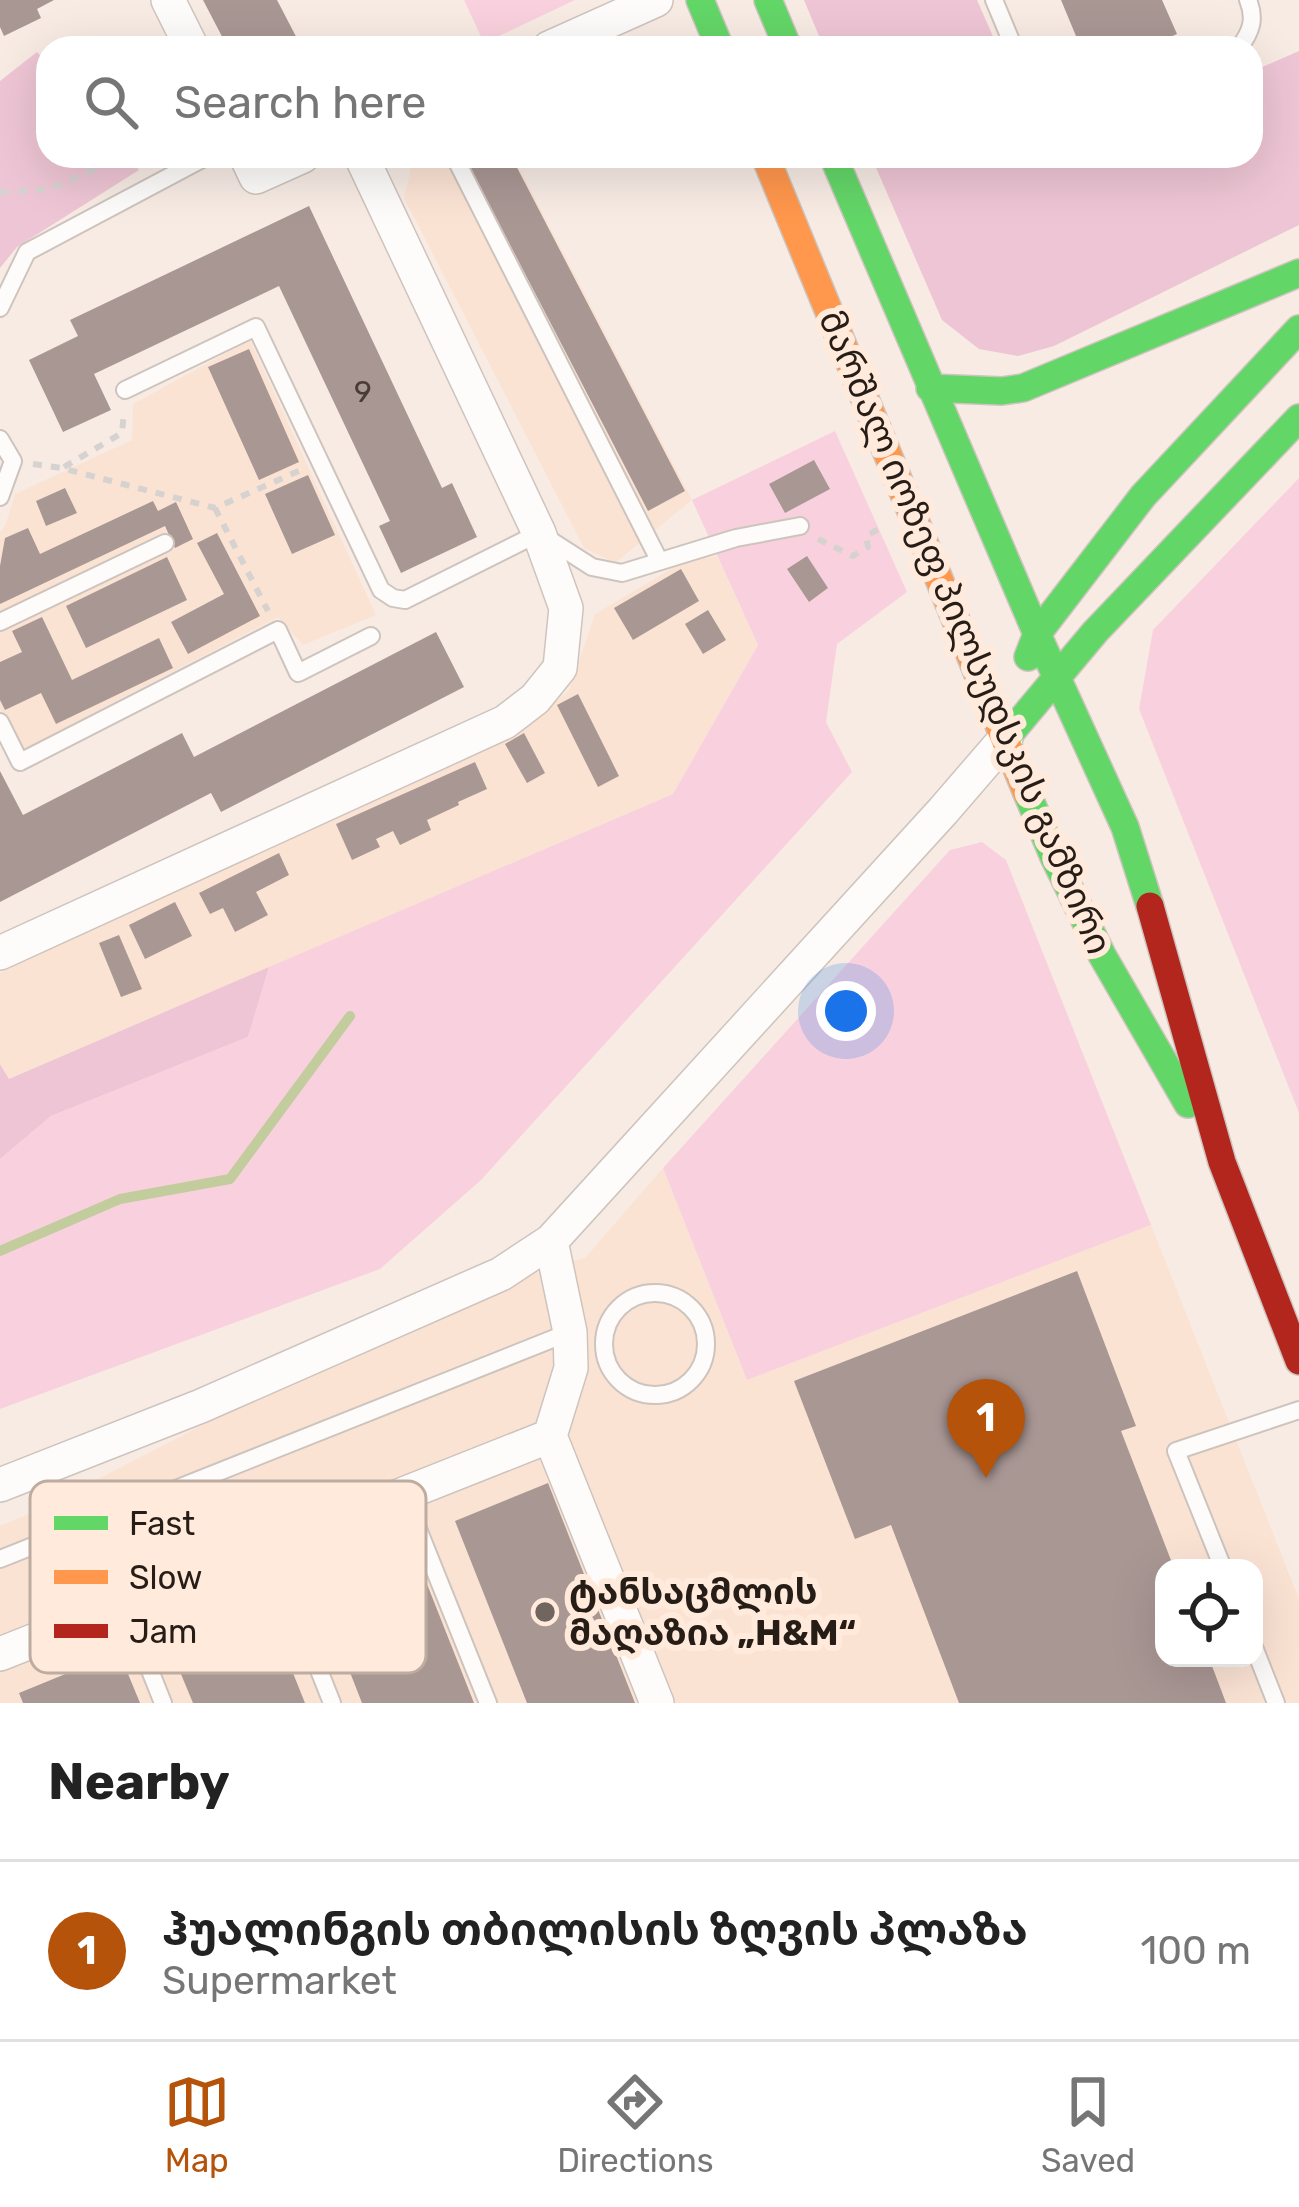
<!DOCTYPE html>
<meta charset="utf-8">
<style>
:root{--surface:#fff;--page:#f2f2f2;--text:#222;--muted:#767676;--line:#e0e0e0;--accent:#b45309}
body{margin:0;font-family:Rubik,"Noto Sans Georgian",sans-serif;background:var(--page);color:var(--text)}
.controls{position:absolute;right:36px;bottom:36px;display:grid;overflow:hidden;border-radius:24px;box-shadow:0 12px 48px #0002}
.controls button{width:108px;height:108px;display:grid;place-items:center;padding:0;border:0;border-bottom:3px solid var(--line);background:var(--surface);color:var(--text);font:60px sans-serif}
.you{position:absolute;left:846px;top:1011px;width:42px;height:42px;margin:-30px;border:9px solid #fff;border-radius:50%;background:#1a73e8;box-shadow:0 0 0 18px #1a73e833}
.badge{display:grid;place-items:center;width:78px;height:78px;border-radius:50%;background:var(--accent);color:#fff;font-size:39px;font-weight:700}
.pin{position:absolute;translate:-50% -99px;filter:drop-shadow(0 3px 6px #0008)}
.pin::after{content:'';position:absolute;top:63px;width:42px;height:36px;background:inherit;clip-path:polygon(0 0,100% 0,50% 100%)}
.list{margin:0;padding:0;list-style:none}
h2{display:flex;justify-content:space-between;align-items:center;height:156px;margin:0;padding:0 48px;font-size:51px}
h2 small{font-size:39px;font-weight:400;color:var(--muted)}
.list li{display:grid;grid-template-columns:78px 1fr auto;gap:36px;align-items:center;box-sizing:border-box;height:180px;padding:0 48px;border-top:3px solid var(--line)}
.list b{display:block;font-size:45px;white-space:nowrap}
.list p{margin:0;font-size:39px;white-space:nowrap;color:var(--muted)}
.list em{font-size:39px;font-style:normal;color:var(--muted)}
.icon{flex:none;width:66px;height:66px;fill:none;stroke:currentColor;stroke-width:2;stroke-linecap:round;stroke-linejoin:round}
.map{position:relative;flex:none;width:1299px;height:1703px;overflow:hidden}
.search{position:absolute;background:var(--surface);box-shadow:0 12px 48px #0002;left:36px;right:36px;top:36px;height:132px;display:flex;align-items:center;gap:30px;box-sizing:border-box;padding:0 42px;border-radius:36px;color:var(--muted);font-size:45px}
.sheet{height:336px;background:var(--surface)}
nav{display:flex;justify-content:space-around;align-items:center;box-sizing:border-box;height:168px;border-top:3px solid var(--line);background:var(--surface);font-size:33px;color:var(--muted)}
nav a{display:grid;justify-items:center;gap:6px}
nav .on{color:var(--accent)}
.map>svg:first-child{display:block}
.built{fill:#fbe3d4;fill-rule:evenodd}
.green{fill:#f9d1de}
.forest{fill:#eec5d4}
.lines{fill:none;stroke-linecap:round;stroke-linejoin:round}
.stream{stroke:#c2cc9d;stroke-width:10}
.building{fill:#a99794}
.lane-casing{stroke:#cec4be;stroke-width:20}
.street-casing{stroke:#cec4be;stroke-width:36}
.fast-casing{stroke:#cec4be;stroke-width:30}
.slow-casing{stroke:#cec4be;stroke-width:30}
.jam-casing{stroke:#cec4be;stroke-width:30}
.path{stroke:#d6d2d0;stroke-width:6;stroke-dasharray:9 9;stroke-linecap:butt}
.lane{stroke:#fefcfb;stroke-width:16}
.street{stroke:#fefcfb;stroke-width:33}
.fast{stroke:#63d668;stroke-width:27}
.slow{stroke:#ff974d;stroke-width:27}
.jam{stroke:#b3261e;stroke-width:27}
.poi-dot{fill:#70655f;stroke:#ffeadc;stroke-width:4.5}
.labels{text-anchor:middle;stroke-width:12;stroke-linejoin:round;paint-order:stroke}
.number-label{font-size:30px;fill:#483c36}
.street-label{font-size:36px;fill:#271d17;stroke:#ffeadc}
.poi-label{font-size:36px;font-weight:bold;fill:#271d17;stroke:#ffeadc;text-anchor:start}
.key{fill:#ffeadc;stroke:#beaca1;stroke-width:3}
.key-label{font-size:33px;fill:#271d17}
</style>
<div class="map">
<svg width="1299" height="1703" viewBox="0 0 1299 1703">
<rect width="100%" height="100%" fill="#f7ebe4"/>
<path class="built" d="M414,156h99l179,344 -77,63 -31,-15 -180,-350z
M250,340l126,275 -73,30 -25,-28 -256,133 -22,-41v-177l5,-6 10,-32 117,-54 1,-36z
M717,556l41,89 -85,149 -664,285 -9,-15v-91l524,-244 45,-39 26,-76 88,-52z
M663,1168l84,212 404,-155 148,374v104h-1299v-177l36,-15 430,-222 119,-31zM1164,1568h90v90h-90z"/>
<path class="green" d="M464,0h111l-91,43z
M835,431l72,161 -70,52 -11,78 26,50 -371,408 -101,89 -380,140v-250l51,-43 197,-79 21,-70 404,-173 85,-149 -66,-145z
M1299,478v635l-160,-404 14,-79z
M982,842l24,18 145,365 -404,155 -84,-212 287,-318z"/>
<path class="forest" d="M804,0h173l21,48h-174z
M1299,51v174l-245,121 -36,10 -39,-7 -37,-29 -71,-164h380v-84z
M37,52l11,13v91h79l12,14 -122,77 -17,21v-187z
M269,967l-21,70 -197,79 -51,43v-95l9,15z"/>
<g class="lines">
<path class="stream" d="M0,1251l120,-52 110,-20 120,-163"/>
</g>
<path class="building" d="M0,0h54l-17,9 4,9 -37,18 -4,-9z
M203,0h74l25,48h-74z
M1061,0h101l15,34 -32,14h-64z
M464,156h47l174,335 -37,20z
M309,206l133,282 10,-5 25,54 -76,36 -22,-47 11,-5 -111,-235 -185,88 17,36 -48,22 -34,-72 49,-24 -8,-16z
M249,349l50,113 -40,18 -51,-113z
M814,460l16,29 -45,24 -16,-29z
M308,475l27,60 -43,19 -27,-60z
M65,488l12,25 -31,13 -10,-25z
M153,501l5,10 18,-9 17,37 -18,9 -10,-22 -165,78v-38l5,-28 23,-10 12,26z
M217,533l43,83 -72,38 -17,-32 53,-28 -27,-51z
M807,556l21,32 -19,14 -22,-33z
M167,557l20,43 -101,48 -20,-42z
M681,569l18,32 -66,39 -19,-32z
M708,610l18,30 -23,14 -18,-30z
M42,617l30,63 87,-42 14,30 -117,56 -15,-31 -36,17 -5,-10v-38l22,-10 -10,-21z
M436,632l28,55 -243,125 -10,-19 -211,109v-131l23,44 159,-82 12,24z
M578,694l41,82 -21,11 -41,-82z
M524,733l21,40 -18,10 -22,-39z
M475,762l12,27 -29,13 1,3 -32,15 4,10 -31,15 -7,-14 -17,8 4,8 -28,13 -16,-36z
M279,853l10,22 -33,17 12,23 -33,17 -12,-24 -13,6 -11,-21z
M175,902l17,34 -47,23 -16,-34z
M119,935l23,54 -21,8 -22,-54z
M1077,1271l59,155 -15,5 53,137h-10v90h45l17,45h-267l-68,-178 -36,14 -61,-158z
M548,1483l87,220h-108l-72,-182z
M408,1536l66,167h-112l-50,-128z
M263,1598l42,105h-112l-27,-65z
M119,1652l21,51h-117l-4,-10z"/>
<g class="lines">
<g class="lane-casing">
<path id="lane" d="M994,0l20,48
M1239,48c12,-16 17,-29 9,-48
M454,156l205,404
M0,308l27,-56 181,-96
M125,390l131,-63 125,263 12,8 12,2 134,-67 53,34 30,6 114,-35 64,-12
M0,439l13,22 -13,36
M0,622l165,-79
M0,722l20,40 258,-132 20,43 73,-37
M604 1344a51 51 0 1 1 102 0a51 51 0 1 1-102 0Z
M404,1494l84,209
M65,1533l36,81
M270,1547l62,156
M0,1559l570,-227
M1223,1568l-47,-117 123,-41
M124,1605l39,98
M1254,1647l22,56"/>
</g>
<g class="street-casing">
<path id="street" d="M168,0l24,48
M549,48l107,-48
M246,156l10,21 47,-21
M0,953l505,-231 30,-23 25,-31 6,-60 -27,-75 -178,-377
M551,1241l19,91 1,36 -21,68 107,267
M0,1485l201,-79 300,-132 50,-33 392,-430 63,-73
M0,1654l550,-218"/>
</g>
<g class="fast-casing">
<path id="fast" d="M700,0l20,48
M768,0l20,48
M833,156l204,478 88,193 25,79
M930,388l72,3 21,-3 276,-115
M1028,657l9,-23 106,-138 156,-167
M1006,738l89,-106 204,-214
M1027,793l27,64 48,98 86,149"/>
</g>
<g class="slow-casing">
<path id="slow" d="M765,156l262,637"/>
</g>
<g class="jam-casing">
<path id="jam" d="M1150,906l72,256 77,199"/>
</g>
<path class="path" d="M0,192l51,-3 73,-33
M33,464l28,4 154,40 86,-38
M64,467l58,-34 2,-21
M215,508l53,103
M818,539l35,17 15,-9 -2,-11 13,-7"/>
<use href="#lane" class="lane"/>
<use href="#street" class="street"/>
<use href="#fast" class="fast"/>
<use href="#slow" class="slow"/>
<use href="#jam" class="jam"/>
</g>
<circle class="poi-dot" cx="545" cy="1612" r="12"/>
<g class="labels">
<g class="number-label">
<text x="363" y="402">9</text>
</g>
<g class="street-label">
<text transform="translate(966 632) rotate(67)" y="13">მარშალ იოზეფ პილსუდსკის გამზირი</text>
</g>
<g class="poi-label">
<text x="569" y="1604">ტანსაცმლის<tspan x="569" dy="41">მაღაზია „H&amp;M“</tspan></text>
</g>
</g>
<rect x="30" y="1481" width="396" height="192" rx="18" class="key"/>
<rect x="54" y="1516" width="54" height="14" fill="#63d668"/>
<rect x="54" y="1570" width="54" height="14" fill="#ff974d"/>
<rect x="54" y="1624" width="54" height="14" fill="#b3261e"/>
<g class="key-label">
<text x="129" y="1535">Fast</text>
<text x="129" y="1589">Slow</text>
<text x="129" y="1643">Jam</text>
</g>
</svg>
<div class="controls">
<button><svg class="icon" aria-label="locate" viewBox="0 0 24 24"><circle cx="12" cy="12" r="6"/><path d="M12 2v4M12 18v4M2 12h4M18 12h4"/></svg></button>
</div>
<div class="you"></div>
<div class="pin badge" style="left:986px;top:1478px">1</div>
<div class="search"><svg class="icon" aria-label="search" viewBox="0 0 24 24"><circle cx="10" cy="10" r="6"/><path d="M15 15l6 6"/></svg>Search here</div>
</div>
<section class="sheet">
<h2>Nearby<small></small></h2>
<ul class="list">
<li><span class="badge">1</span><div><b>ჰუალინგის თბილისის ზღვის პლაზა</b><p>Supermarket</p></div><em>100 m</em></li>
</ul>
</section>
<nav>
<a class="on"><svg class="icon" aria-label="map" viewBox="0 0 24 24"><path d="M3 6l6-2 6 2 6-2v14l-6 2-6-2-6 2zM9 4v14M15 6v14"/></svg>Map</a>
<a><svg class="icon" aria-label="directions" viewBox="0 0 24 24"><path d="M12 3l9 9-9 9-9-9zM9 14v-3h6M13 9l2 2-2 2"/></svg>Directions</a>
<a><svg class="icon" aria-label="saved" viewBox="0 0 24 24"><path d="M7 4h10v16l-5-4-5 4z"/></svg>Saved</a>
</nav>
